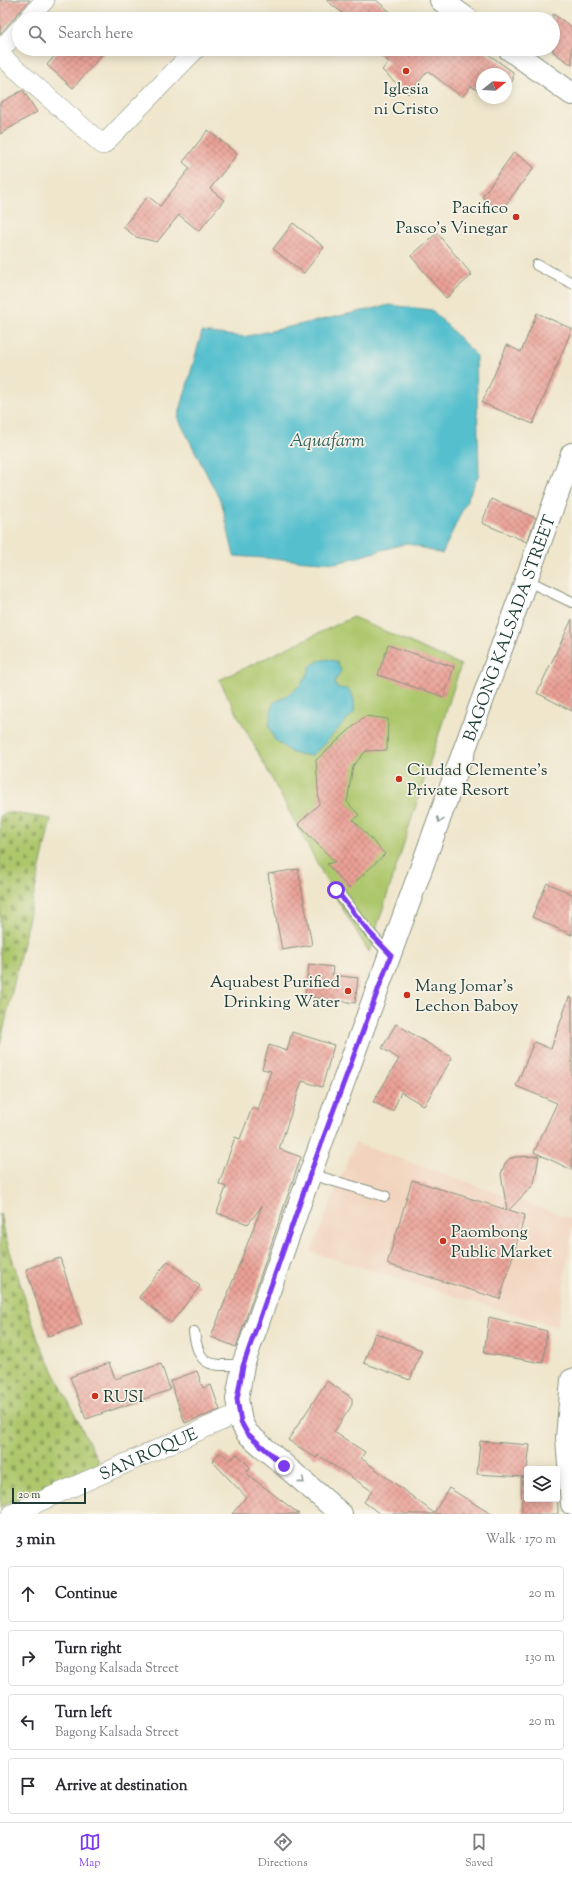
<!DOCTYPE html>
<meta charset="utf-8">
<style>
:root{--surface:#fff;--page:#f2f2f3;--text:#2b2b33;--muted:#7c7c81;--line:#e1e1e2;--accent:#7c3aed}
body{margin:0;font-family:"Sorts Mill Goudy",serif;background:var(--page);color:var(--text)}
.controls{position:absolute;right:12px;bottom:12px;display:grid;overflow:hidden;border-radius:4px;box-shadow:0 2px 10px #0003}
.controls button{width:36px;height:36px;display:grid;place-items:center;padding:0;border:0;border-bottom:1px solid var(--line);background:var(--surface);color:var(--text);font:20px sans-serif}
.compass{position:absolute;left:476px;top:68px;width:36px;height:36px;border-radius:50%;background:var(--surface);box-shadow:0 2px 10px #0003;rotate:72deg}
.scale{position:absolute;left:12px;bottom:10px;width:74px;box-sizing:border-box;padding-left:4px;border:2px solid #1f3d34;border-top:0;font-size:11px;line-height:14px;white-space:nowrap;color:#1f3d34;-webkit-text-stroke:3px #f7f3e8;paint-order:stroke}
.stop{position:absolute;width:12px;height:12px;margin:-9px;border:3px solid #7c3aed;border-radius:50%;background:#fff}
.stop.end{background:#7c3aed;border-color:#fff;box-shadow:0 1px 4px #0008}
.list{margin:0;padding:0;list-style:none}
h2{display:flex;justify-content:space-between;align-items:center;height:52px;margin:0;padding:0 16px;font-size:17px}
h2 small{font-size:13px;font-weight:400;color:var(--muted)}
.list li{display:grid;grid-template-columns:26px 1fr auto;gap:12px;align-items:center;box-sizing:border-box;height:56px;margin:0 8px 8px;padding:0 8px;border:1px solid var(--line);border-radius:4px}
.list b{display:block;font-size:15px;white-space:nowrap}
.list p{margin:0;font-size:13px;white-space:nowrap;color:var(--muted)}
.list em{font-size:13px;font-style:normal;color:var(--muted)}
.icon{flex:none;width:22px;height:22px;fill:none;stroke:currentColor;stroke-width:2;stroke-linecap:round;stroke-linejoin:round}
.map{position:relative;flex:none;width:572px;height:1514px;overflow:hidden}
.search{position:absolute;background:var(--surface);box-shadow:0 2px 10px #0003;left:12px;right:12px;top:12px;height:44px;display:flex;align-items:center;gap:10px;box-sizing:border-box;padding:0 14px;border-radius:22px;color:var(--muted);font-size:15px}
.sheet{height:308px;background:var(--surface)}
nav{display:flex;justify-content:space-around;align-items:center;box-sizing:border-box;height:56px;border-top:1px solid var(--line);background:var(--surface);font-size:11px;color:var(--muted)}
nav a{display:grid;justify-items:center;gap:2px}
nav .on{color:var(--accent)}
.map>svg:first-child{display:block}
.built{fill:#f2d4be}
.cemetery{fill:url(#cemetery-stones);stroke:#668250}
.pitch{fill:#adc76c;stroke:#668250}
.water{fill:#54bfce;stroke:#3a7e81}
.building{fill:url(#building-cross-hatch)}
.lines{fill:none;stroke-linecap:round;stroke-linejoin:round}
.lane-casing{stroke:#879280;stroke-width:12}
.street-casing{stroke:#879280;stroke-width:20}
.secondary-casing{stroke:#879280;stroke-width:24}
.lane{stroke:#fff;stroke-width:10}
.street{stroke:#fff;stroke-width:19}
.secondary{stroke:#fff;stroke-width:22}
.oneway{stroke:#8f9e9a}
.route{stroke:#7c3aed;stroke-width:5}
.poi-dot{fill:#c8321e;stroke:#f7f3e8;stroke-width:1.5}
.labels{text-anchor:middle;stroke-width:3.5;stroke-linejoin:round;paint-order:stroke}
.poi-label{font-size:17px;fill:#1f3d34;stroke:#f7f3e8;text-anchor:start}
.street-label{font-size:17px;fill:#1f3d34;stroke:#f7f3e8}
.water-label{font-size:18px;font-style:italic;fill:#2c5e5a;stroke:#f7f3e8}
</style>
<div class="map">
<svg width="572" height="1514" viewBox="0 0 572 1514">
<defs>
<pattern id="cemetery-stones" width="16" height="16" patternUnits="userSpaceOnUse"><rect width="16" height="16" fill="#adc76c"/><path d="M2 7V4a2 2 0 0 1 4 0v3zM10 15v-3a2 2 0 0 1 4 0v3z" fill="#8ca35a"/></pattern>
<pattern id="building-cross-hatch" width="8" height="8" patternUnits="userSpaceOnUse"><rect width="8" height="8" fill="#eba096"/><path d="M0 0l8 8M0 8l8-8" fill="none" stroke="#be847b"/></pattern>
</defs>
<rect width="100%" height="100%" fill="#f7f3e8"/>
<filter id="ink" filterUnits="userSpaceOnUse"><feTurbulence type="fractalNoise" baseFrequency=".025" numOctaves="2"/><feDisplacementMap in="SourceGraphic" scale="8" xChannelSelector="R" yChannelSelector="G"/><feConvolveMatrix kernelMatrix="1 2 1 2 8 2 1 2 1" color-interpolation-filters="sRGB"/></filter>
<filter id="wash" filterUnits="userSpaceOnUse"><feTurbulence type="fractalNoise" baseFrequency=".012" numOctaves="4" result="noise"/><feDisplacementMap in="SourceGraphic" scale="16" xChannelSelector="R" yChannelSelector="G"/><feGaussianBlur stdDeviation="0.9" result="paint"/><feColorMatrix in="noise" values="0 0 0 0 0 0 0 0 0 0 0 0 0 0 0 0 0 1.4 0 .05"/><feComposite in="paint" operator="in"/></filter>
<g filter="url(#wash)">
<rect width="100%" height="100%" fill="#efe6cc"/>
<path class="built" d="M355,1143l217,76v11l-15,97 -246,-75z"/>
<path class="cemetery" d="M8,812l43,7 -51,226v-229z
M0,1214l3,15 35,111 62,125 -100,42z"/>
<path class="pitch" d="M353,617l108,48 -92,287 -37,-61 -113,-211z"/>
<path class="water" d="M390,305l42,5 44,45 3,119 -37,80 -35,-11 -70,20 -103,-7 -12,-52 -44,-86 24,-86 41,5z
M329,659l8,3 4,9 -7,12 4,5 10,1c7,8 7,14 6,24 -15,13 -27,30 -43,43l-19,-3 -18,-14 -5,-13 4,-23c16,-8 33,-18 37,-36l8,-6z"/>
<g id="blocks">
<path class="building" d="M0,0h30l-30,34z
M326,0h50l23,19h-49z
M553,14l19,13v38l-19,-13z
M60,49h47l-34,39 -26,-23z
M373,49h108l32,23v8l-7,9v-15h-24v20l-11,-8 -9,11 -34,-26 -20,23 -26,-24 7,-8z
M23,90l14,22 -37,22v-31z
M208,130l29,24 -27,35 14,11 -25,31 -20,-16 -22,27 -21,-5 -13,-10 25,-31 12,10 30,-38 -7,-6z
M514,152l20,15 -33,44 -19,-14z
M293,223l31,24 -20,26 -31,-24z
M437,233l35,42 -26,23 -35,-42z
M537,313l35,16 -39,95 -51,-21 25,-58 14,7z
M491,499l45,19 -9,24 -45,-19z
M572,619v92l-35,-18z
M388,645l66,22 -10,30 -66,-22z
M365,716l23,3 -1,31 -21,1 -13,15 -6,36 12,13 -6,5 32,34 -36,34 -22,-24 8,-2 -37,-38 21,-20 -3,-44z
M298,869l14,76 -30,5 -14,-76z
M547,883l25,11v41l-40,-18z
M309,964l24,3 -1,8 26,3 -3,25 -50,-7z
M569,997l3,1v172l-38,-18 23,-49 -41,-17 18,-44 17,7z
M396,1024l56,34 -28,48 -23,-14 -8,19 -20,-9 26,-43 -17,-11z
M292,1032l42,13 -12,42 -20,-6 -23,68 22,8 -65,190 -25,-10 51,-131 -14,18 -31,-11 9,-26 -7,-3 16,-47 5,2 12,-31 6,2 13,-39 -9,-2 7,-24 18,6z
M539,1156l-5,28 -25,26 16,5 -25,84 -113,-35 25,-84 95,30 -6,-36 4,-11 4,-4 6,-2z
M60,1258l22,67 -34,11 -22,-67z
M168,1261l32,25 -29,37 -32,-26z
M489,1317l58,14 -4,32 -59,-10z
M375,1333l47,17 -12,30 -46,-17z
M109,1363l6,16 46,-15 9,26 -84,29 -16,-42z
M197,1371l6,17 8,-3 9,25 -35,13 -15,-42z
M327,1381l25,17v7l-18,27 31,20 -4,6 73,55 15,-25 42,26h-111l-16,-12 8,-11 -54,-36 -2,3 -28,-18z
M480,1441l50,4 -3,24v30h30v-27l1,42h-36l-1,-36 3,-1 -47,-3z
M220,1452l10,8 7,-6 14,14 -5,5 53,41h-67l14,-17 -34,-36z"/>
</g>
</g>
<g filter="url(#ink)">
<use href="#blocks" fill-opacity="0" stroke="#879280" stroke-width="1"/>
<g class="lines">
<g class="lane-casing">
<path id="lane" d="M537,265l35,18
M526,580l46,22
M336,890l34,43 20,22
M310,1174l75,22
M194,1332c5,37 17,33 49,33"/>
</g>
<g class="street-casing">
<g id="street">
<path d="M28,19l17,-19"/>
<path d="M0,51l19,-22"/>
<path d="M0,55l103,90 93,-96"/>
<path id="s1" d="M12,1514l227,-101"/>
</g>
</g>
<g class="secondary-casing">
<g id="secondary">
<path d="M441,0l26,19"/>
<path d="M509,49l63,45"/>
<path d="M572,1380l-5,58 5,66"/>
<path id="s2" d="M341,1514l-94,-81 -6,-11 -4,-23 6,-34 67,-191 262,-720"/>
</g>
</g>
<use href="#lane" class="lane"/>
<use href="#street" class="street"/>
<use href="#secondary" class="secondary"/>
</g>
<defs><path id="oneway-chevron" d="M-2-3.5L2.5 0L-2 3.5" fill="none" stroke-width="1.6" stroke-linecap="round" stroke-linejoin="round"/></defs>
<g class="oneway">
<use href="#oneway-chevron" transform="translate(440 820) rotate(110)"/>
<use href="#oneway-chevron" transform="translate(302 1481) rotate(40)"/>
</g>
</g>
<g class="lines" filter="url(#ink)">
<path class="route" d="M284,1466l-37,-33 -6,-11 -4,-23 6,-33 67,-192 81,-219 -21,-22 -34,-43"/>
</g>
<g class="poi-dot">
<circle cx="406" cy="71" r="4"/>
<circle cx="516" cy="217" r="4"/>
<circle cx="399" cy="779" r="4"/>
<circle cx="348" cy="991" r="4"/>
<circle cx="407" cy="995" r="4"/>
<circle cx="443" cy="1241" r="4"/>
<circle cx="95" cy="1396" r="4"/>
</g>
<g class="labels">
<g class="poi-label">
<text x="406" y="94" text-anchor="middle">Iglesia<tspan x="406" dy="20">ni Cristo</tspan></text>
<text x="508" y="213" text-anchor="end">Pacifico<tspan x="508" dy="20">Pasco's Vinegar</tspan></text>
<text x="407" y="775">Ciudad Clemente's<tspan x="407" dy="20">Private Resort</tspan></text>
<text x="340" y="987" text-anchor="end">Aquabest Purified<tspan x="340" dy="20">Drinking Water</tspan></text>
<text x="415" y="991">Mang Jomar's<tspan x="415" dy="20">Lechon Baboy</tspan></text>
<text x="451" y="1237">Paombong<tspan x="451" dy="20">Public Market</tspan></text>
<text x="103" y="1402">RUSI</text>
</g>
<g class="street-label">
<text dy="6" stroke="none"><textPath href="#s2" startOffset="978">BAGONG KALSADA STREET</textPath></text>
<text dy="6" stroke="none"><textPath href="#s1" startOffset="149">SAN ROQUE</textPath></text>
</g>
<g class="water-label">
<text x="327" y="446">Aquafarm</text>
</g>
</g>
</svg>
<div class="controls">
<button><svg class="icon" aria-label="layers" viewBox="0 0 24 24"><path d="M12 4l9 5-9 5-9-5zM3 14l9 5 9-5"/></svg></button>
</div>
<svg class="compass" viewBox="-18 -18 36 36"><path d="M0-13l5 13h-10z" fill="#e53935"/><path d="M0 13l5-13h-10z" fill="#7c7c81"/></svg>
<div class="scale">20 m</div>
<div class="stop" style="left:336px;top:890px"></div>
<div class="stop end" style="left:284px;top:1466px"></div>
<div class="search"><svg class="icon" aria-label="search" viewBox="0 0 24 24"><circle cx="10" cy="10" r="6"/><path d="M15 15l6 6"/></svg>Search here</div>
</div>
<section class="sheet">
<h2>3 min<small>Walk · 170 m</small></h2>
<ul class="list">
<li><svg class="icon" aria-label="ahead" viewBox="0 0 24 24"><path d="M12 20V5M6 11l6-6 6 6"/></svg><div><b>Continue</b></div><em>20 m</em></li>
<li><svg class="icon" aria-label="right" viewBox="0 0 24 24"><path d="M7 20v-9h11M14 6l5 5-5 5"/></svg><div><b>Turn right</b><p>Bagong Kalsada Street</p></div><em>130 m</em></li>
<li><svg class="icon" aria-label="left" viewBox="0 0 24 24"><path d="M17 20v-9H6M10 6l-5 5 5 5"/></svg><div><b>Turn left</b><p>Bagong Kalsada Street</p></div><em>20 m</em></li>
<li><svg class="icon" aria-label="arrive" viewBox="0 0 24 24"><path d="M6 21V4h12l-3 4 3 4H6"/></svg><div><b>Arrive at destination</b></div></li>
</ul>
</section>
<nav>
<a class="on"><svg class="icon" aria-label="map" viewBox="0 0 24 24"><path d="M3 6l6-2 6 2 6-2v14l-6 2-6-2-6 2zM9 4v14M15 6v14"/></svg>Map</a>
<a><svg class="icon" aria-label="directions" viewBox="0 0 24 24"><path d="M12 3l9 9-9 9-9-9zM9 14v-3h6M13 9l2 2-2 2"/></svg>Directions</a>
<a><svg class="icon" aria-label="saved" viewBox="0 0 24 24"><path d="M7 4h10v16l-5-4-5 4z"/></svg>Saved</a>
</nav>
